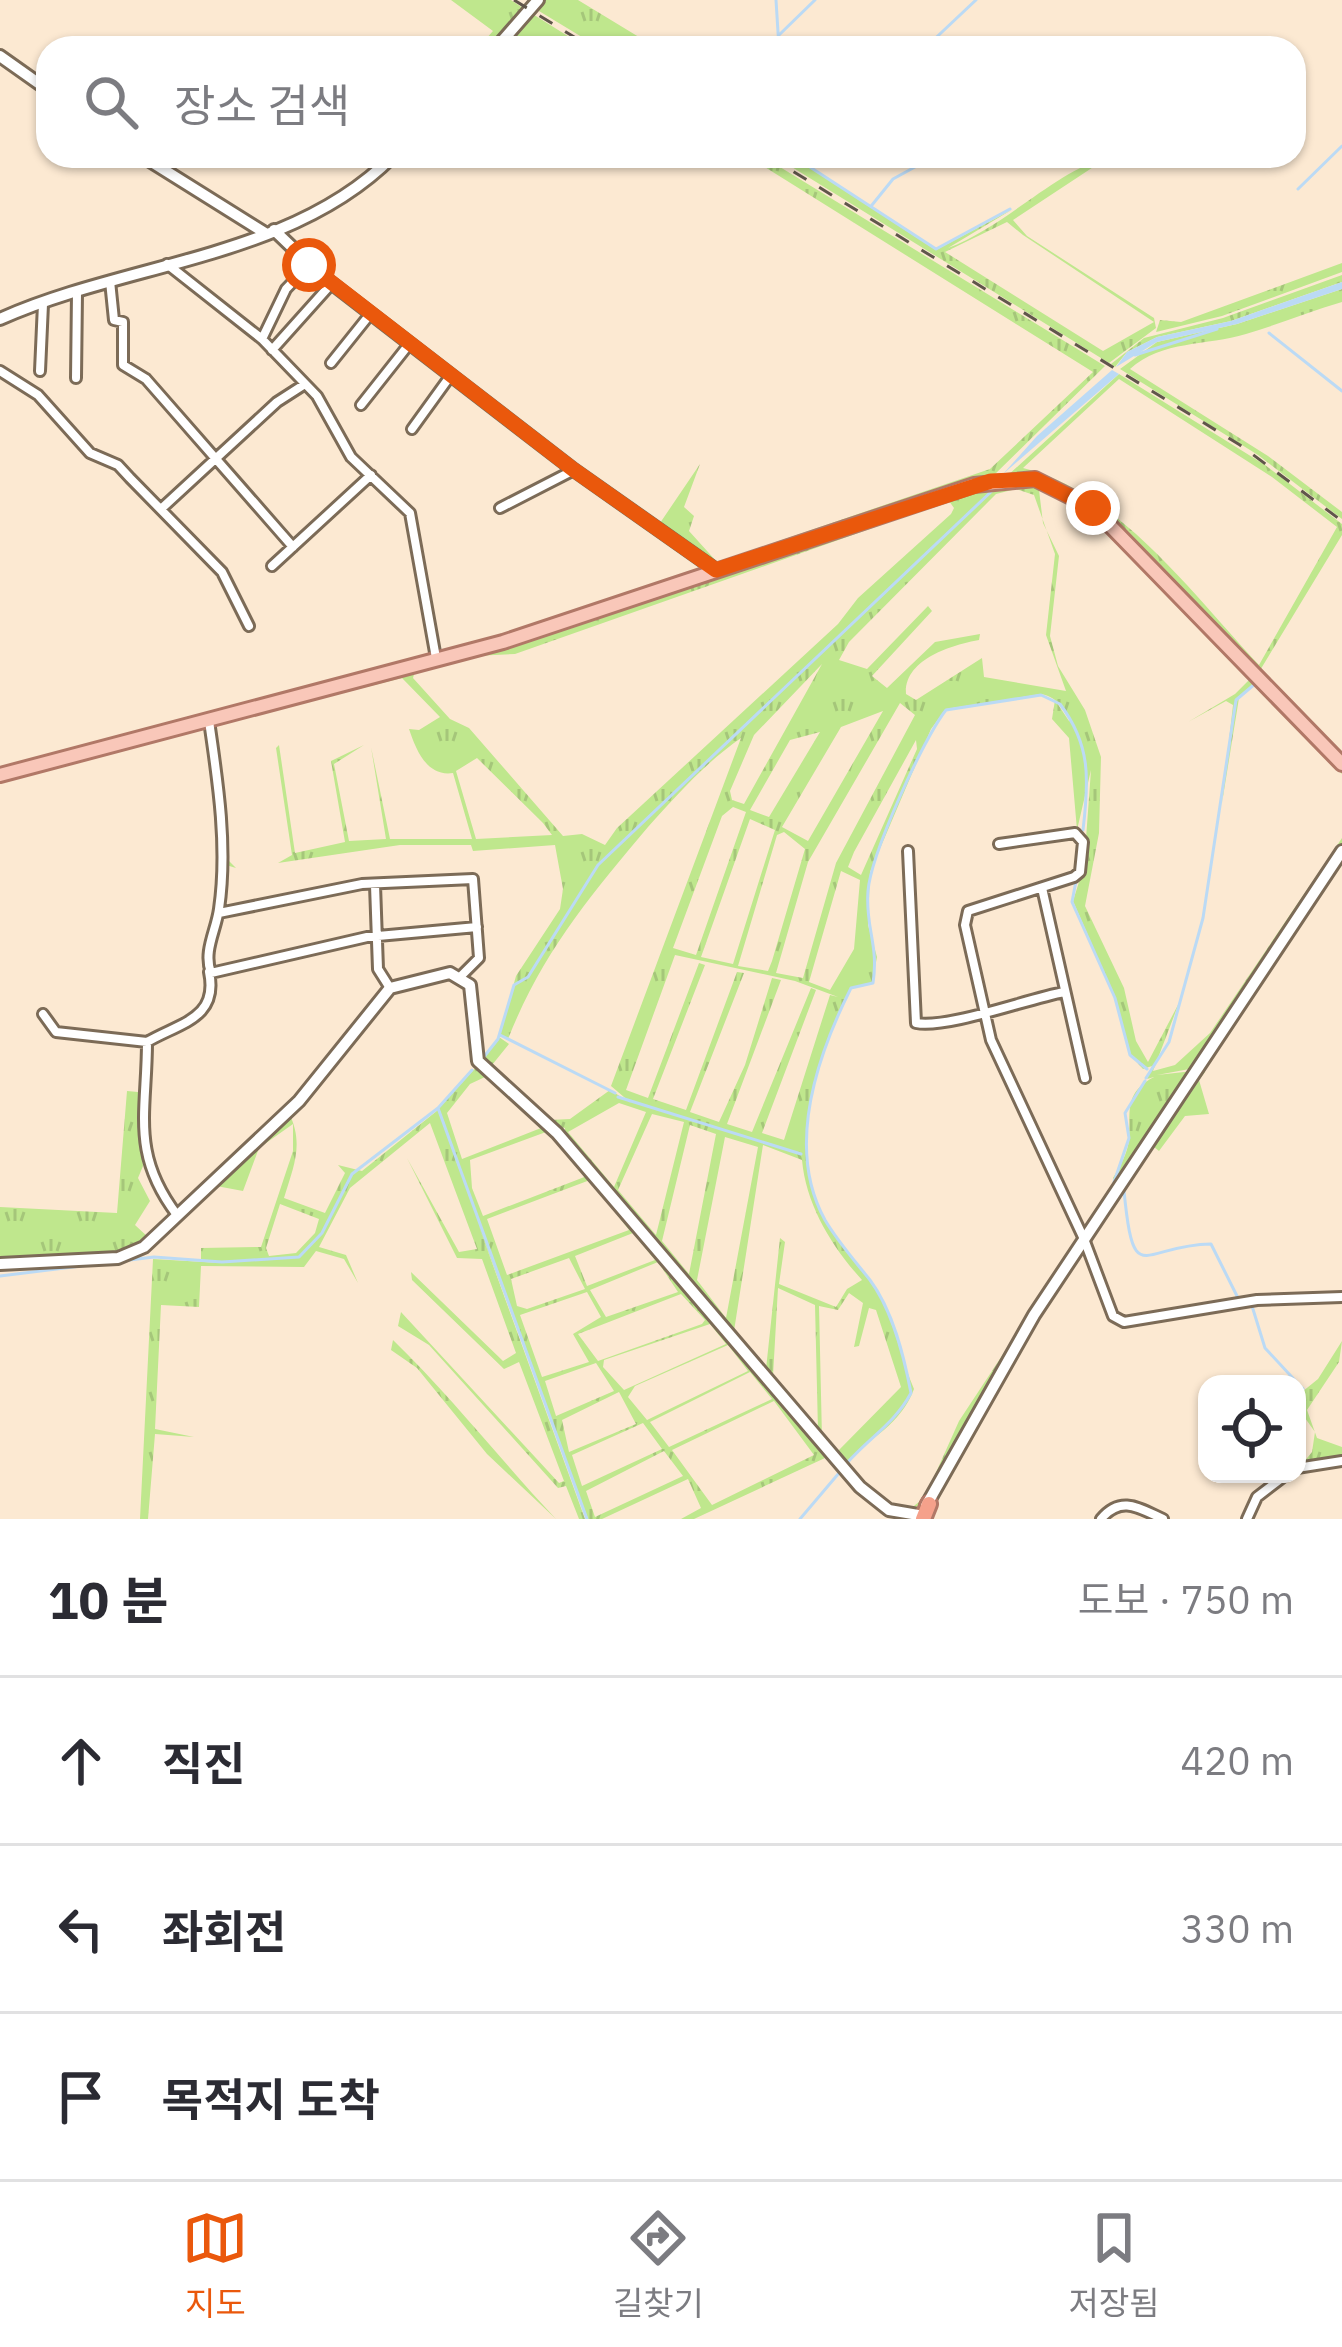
<!DOCTYPE html>
<html lang="ko">
<meta charset="utf-8">
<style>
:root{--surface:#fff;--page:#f7f7f7;--text:#2b2b33;--muted:#7c7c81;--line:#e1e1e2;--accent:#ea580c}
body{margin:0;font-family:"IBM Plex Sans","Noto Sans KR",sans-serif;background:var(--page);color:var(--text)}
.controls{position:absolute;right:36px;bottom:36px;display:grid;overflow:hidden;border-radius:24px;box-shadow:0 3px 9px #0004}
.controls button{width:108px;height:108px;display:grid;place-items:center;padding:0;border:0;border-bottom:3px solid var(--line);background:var(--surface);color:var(--text);font:60px sans-serif}
.stop{position:absolute;width:36px;height:36px;margin:-27px;border:9px solid #ea580c;border-radius:50%;background:#fff}
.stop.end{background:#ea580c;border-color:#fff;box-shadow:0 3px 12px #0008}
.list{margin:0;padding:0;list-style:none}
h2{display:flex;justify-content:space-between;align-items:center;height:156px;margin:0;padding:0 48px;font-size:51px}
h2 small{font-size:39px;font-weight:400;color:var(--muted)}
.list li{display:grid;grid-template-columns:78px 1fr auto;gap:36px;align-items:center;box-sizing:border-box;height:168px;padding:0 48px;border-top:3px solid var(--line)}
.list b{display:block;font-size:45px;white-space:nowrap}
.list em{font-size:39px;font-style:normal;color:var(--muted)}
.icon{flex:none;width:66px;height:66px;fill:none;stroke:currentColor;stroke-width:2;stroke-linecap:round;stroke-linejoin:round}
.map{position:relative;flex:none;width:1342px;height:1519px;overflow:hidden}
.search{position:absolute;background:var(--surface);box-shadow:0 3px 9px #0004;left:36px;right:36px;top:36px;height:132px;display:flex;align-items:center;gap:30px;box-sizing:border-box;padding:0 42px;border-radius:36px;color:var(--muted);font-size:45px}
.sheet{height:660px;background:var(--surface)}
nav{display:flex;justify-content:space-around;align-items:center;box-sizing:border-box;height:168px;border-top:3px solid var(--line);background:var(--surface);font-size:33px;color:var(--muted)}
nav a{display:grid;justify-items:center;gap:6px}
nav .on{color:var(--accent)}
.map>svg:first-child{display:block}
.grass{fill:url(#grass-tufts);fill-rule:evenodd}
.water{fill:#bbdaf5}
.lines{fill:none;stroke-linecap:round;stroke-linejoin:round}
.stream{stroke:#bbdaf5;stroke-width:3}
.street-casing{stroke:#7c6b57;stroke-width:14}
.secondary-casing{stroke:#7c6b57;stroke-width:16}
.primary-casing{stroke:#b17867;stroke-width:18}
.highway-casing{stroke:#b17867;stroke-width:20}
.street{stroke:#fff;stroke-width:8}
.secondary{stroke:#fff;stroke-width:10}
.primary{stroke:#f9c7b9;stroke-width:12}
.highway{stroke:#f5a18b;stroke-width:14}
.rail{stroke:#60564b;stroke-width:3;stroke-dasharray:15 15;stroke-linecap:butt}
.route{stroke:#ea580c;stroke-width:15}
</style>
<div class="map">
<svg width="1342" height="1519" viewBox="0 0 1342 1519">
<defs>
<pattern id="grass-tufts" width="24" height="20" patternUnits="userSpaceOnUse" patternTransform="scale(3)"><rect width="24" height="20" fill="#bfe78d"/><path d="M3 7l-1-3M5 7V3M7 7l1-3M15 17l-1-3M17 17v-4M19 17l1-3" fill="none" stroke="#a5c67a"/></pattern>
</defs>
<rect width="100%" height="100%" fill="#fce9d2"/>
<path class="grass" d="M451,0h60l15,10 -34,38h-14l15,-17z
M542,0h36l79,48h-57l-66,-40z
M531,13l56,35h-87z
M747,156h15l343,210 -113,111 -278,90 -56,-41 42,-62 -16,43 10,9 -5,15 28,31 273,-93 103,-97z
M774,156h18l144,94 77,-41 -65,39c57,-21 107,-77 162,-92l-97,64 14,16 127,82 2,10 -47,35zM1007,222l16,13 131,87 -51,29 -158,-99z
M1342,263v9l-120,44 -66,16 4,-12 21,2z
M1342,275v7l-111,39 -74,16 -30,15 -12,15 -4,-3 33,-26 79,-20z
M1342,289v13c-34,10 -65,23 -96,32 -39,12 -84,6 -116,35l138,87 74,56v7l-84,-64 -138,-86 37,-27 80,-18z
M1119,374l146,91 77,59v11l-83,137 -191,-182 -62,-13zM1119,379l153,98 65,50 -78,138c-65,-69 -141,-174 -236,-197z
M1038,483l61,33 243,252v6l-85,-91 -18,15 -17,105 11,-98 -7,-4 -38,21 47,-28 14,-14 -153,-162 -31,-21 -26,-7 4,33 16,33 -9,80 8,30 27,44 16,47 -2,76 -14,73 39,82 12,53 12,21 31,-59 -26,68 22,-6 35,-32 132,-195v7l-147,223 -38,7 36,-4 -76,113 -4,-6c7,-12 15,-25 16,-39 2,-26 -6,-46 25,-62l-7,2 5,-13 -9,3 -13,-14 -15,-57 -42,-97 11,-35 7,-96 -14,60 -8,-92 -17,-19 3,-19 14,21 4,1c-11,-13 -13,-24 -32,-28l-95,15 -15,20 -61,143 -2,53 9,32 -5,26 -21,5c-35,67 -66,160 -26,231 15,27 39,49 54,76 17,31 21,62 35,94 -14,37 -43,47 -67,73l31,36 31,12 16,-13 34,-76 122,-185 -81,129 -75,139c-33,15 -73,-28 -93,-50l-268,-318 1,-8 -12,-2 -73,-65 19,-24 10,7 -17,21 58,55 20,-1 40,-29 21,13 -20,-17 130,-348c-35,24 -65,58 -93,89 -58,69 -106,126 -140,212l-8,-5 16,-58 44,-67 3,-20 -8,-44 -82,6 -2,-6h-71l-122,18 14,-8 -16,-107 3,-3 16,108 50,-11 -14,-81 33,-16 -30,19 15,77 37,-2 -15,-92 19,92h82l-19,-66c-26,4 -37,-23 -44,-44l10,1 21,-13 -38,-39 -189,48 15,134 8,8 -10,-3 -16,-144 319,-83 443,-147zM1016,489l18,6 21,59 -9,81 20,56 -82,-14 -2,-19 -66,42 -10,-6c-2,-35 46,-49 73,-54l1,-6 -45,8 -48,46 -15,-12 60,-65 -4,-5 -61,63 -28,-9 10,-18 147,-148zM949,501l5,7 -3,6 -93,84 -20,26 -221,204 -12,17 -23,-11 -19,2 -94,-108 -19,-9 -37,-41 2,-7 59,-15 41,-2zM822,664l-78,140 -12,-4 -2,-9 24,-56zM900,703l15,12 -79,148 -33,115 -27,-5 32,-111zM883,711l-75,130 -26,-14 59,-100zM820,732l-51,85 -19,-7 40,-70zM916,740l1,9 -56,126 -13,-8 6,-15zM477,758l66,65 9,12 -76,4 -20,-68zM733,807l13,5 -50,143 -23,-7 49,-132zM750,819l25,11 -42,134 -32,-7zM784,832l21,17 -33,112 -4,10 -30,-5 39,-131zM841,871l19,9 -6,69 -24,41 -21,-8zM675,955l120,26 43,16 -8,-2 -46,145 -22,-7 54,-143 -5,-2 -59,144 -25,-8 54,-144 -9,-2 -27,87 -26,57 -29,-10 54,-139 -7,-1 -51,138 -33,-11 52,-134 -6,-2 -51,135 -22,-8zM619,1103l27,9 -32,75 -46,-55zM652,1114l32,8 -28,113 -38,-45zM690,1125l26,9 -27,140 -27,-33zM725,1137l33,10 -32,171 -29,-38zM763,1145l39,15c4,45 30,87 60,120l-15,9 -11,18 -57,-23 6,-42 -5,-4 -14,131 -32,-38zM778,1288l37,17 3,126 -45,-55zM849,1293l14,10 -9,44 5,-1 10,-38 7,2 25,77 -64,65 -15,-14 -3,-132 19,4z
M434,652v4l-434,114v-3z
M478,1065l79,69 268,324 -131,61h-13l20,-11 -13,-29 -86,40h-14l-110,-295 107,295h-6l-13,-33 -8,2 -129,-143 -31,-19 3,-14 158,171 5,-2 -45,-119 -15,7 -92,-89 -1,-8 92,89 13,-8 -34,-94 -25,-1 -50,-100 52,94 18,-3 -47,-126 -80,65 -31,59 27,8 12,28 -14,-24 -28,-8 -12,16 -103,-1 -2,41 -38,-2 -6,124 39,8 -39,-3 -7,85h-8l13,-260 68,4 -20,-2v-13l60,-1 32,-96v-27l-34,24 -16,43 -32,-6 78,-72c15,31 5,52 -5,85l41,15 20,-40 -7,-8 24,6 76,-61 24,67 -23,-69zM485,1077l56,51 -79,31 -15,-46 23,-29zM546,1132l41,44 -104,40 -11,-28 -2,-28zM590,1180l39,50 -122,45 -20,-56zM280,1204l39,15 -4,14 -19,20 -27,3 -3,-8zM633,1233l22,27 -68,26 -12,-30zM569,1258l16,31 -58,20 -10,-3 -6,-27zM658,1262l20,30 -72,25 -16,-27zM587,1292l14,25 -28,17 16,28 -47,15 -22,-62zM681,1294l24,26 -3,4 -104,37 -20,-27zM710,1324l16,20 -102,46 -21,-23 1,-7zM728,1345l20,26 -101,49 -19,-23 7,-11zM596,1363l18,28 -58,25 -11,-35zM750,1372l22,27 -103,48 -19,-25zM619,1392l17,32 -67,28 -7,-32zM774,1401l40,54 -102,50 -40,-55zM643,1423l19,26 -80,37 -10,-31zM664,1451l19,25 -88,41 -9,-26z
M1200,1071l5,1 -6,8 10,34 -24,2 -26,35 -5,-4 -66,96z
M127,1091l11,1 5,74 -5,12 12,23 -15,24 14,13 -31,14 -118,8v-53l117,6z
M393,1340c58,56 110,123 163,179l-69,-65 -70,-86 -26,-18z
M1342,1341l-3,21 -32,48 10,28 25,9v12l-39,4 9,-11 3,-20 -10,-14v-19l-8,3v-6l21,-17z"/>
<path class="water" d="M1342,282v7l-105,35 -80,18 -41,25 11,-15 30,-15 74,-16z
M1112,370l7,4 -116,100 34,-38z"/>
<g class="lines">
<path class="stream" d="M776,0l3,48
M779,35l36,-35
M925,48l51,-48
M793,156l143,93 74,-40
M1298,189l44,-43
M872,205l21,-26 42,-23
M1269,333l73,58
M1135,355l82,-26
M1076,881l-4,21 43,96 15,57 17,14
M500,1035l115,58
M483,1058l15,-19 16,-54 14,-8 70,-112 397,-377
M472,1070l-34,38 149,411
M1146,1078l23,-36 34,-124 33,-218 20,-17
M618,1097l183,57
M1114,1182l15,-44 -4,-25 20,-32
M1124,1191c10,100 17,54 87,53l27,54
M0,1276l154,-19 68,5 77,-5 23,-24 30,-59 86,-66
M1252,1306l13,42 38,41
M847,1463c22,-25 48,-40 64,-70 -7,-37 -18,-82 -41,-113 -15,-19 -32,-38 -45,-60 -40,-72 -8,-164 26,-232l22,-5c6,-38 -8,-56 -5,-92 3,-37 55,-152 78,-181l95,-15 19,9c31,41 29,76 23,126
M800,1519l39,-46"/>
<g class="street-casing">
<path id="street" d="M167,264l95,75 55,57 34,61 59,56 26,145
M110,281l4,39 9,2v43l23,14 147,168
M262,339l24,-50 23,-24
M272,350l60,-67
M331,363l40,-50
M0,371l38,24 52,58 28,12 12,13 92,94 27,54
M40,371l3,-67
M76,378l1,-85
M361,405l49,-62
M412,429l39,-54
M500,508l74,-38
M161,509l116,-107 28,-18
M272,566l99,-91
M209,721c9,61 19,127 10,188 -3,22 -16,42 -8,64l156,-36 110,-10
M999,844l76,-11 8,9 -3,30 -6,5 -106,34 -3,14 26,115 93,199 29,77 11,6 133,-22 85,-3
M908,851l8,172c31,6 111,-24 148,-31
M375,885l3,84 12,19
M1042,888l43,190
M219,913l143,-29 111,-5 6,79 -18,18
M43,1014l13,18 91,10c0,70 -17,111 30,173
M147,1042c32,-19 72,-23 62,-70
M1297,1468l45,-7
M1101,1519c20,-24 38,-11 62,0
M1247,1519l10,-22 30,-23"/>
</g>
<g class="secondary-casing">
<path id="secondary" d="M496,48l42,-48
M0,56l48,34
M142,156l123,77
M274,230l47,45 253,195 142,100
M0,319c126,-57 292,-60 393,-163
M0,1264l118,-6 26,-11 155,-146 91,-113 60,-15 20,12 8,76 79,72 303,354 29,23 29,5
M926,1506l108,-191 308,-464"/>
</g>
<g class="primary-casing">
<path id="primary" d="M0,775l503,-133 471,-157 61,-6 58,29 249,256"/>
</g>
<g class="highway-casing">
<path id="highway" d="M923,1519l6,-15"/>
</g>
<use href="#street" class="street"/>
<use href="#secondary" class="secondary"/>
<use href="#primary" class="primary"/>
<use href="#highway" class="highway"/>
<path class="rail" d="M514,0l78,48
M768,156l472,289 102,76"/>
</g>
<g class="lines">
<path class="route" d="M309,265l265,205 142,100 275,-89 44,-2 58,29"/>
</g>
</svg>
<div class="controls">
<button><svg class="icon" aria-label="locate" viewBox="0 0 24 24"><circle cx="12" cy="12" r="6"/><path d="M12 2v4M12 18v4M2 12h4M18 12h4"/></svg></button>
</div>
<div class="stop" style="left:309px;top:265px"></div>
<div class="stop end" style="left:1093px;top:508px"></div>
<div class="search"><svg class="icon" aria-label="search" viewBox="0 0 24 24"><circle cx="10" cy="10" r="6"/><path d="M15 15l6 6"/></svg>장소 검색</div>
</div>
<section class="sheet">
<h2>10 분<small>도보 · 750 m</small></h2>
<ul class="list">
<li><svg class="icon" aria-label="ahead" viewBox="0 0 24 24"><path d="M12 20V5M6 11l6-6 6 6"/></svg><div><b>직진</b></div><em>420 m</em></li>
<li><svg class="icon" aria-label="left" viewBox="0 0 24 24"><path d="M17 20v-9H6M10 6l-5 5 5 5"/></svg><div><b>좌회전</b></div><em>330 m</em></li>
<li><svg class="icon" aria-label="arrive" viewBox="0 0 24 24"><path d="M6 21V4h12l-3 4 3 4H6"/></svg><div><b>목적지 도착</b></div></li>
</ul>
</section>
<nav>
<a class="on"><svg class="icon" aria-label="map" viewBox="0 0 24 24"><path d="M3 6l6-2 6 2 6-2v14l-6 2-6-2-6 2zM9 4v14M15 6v14"/></svg>지도</a>
<a><svg class="icon" aria-label="directions" viewBox="0 0 24 24"><path d="M12 3l9 9-9 9-9-9zM9 14v-3h6M13 9l2 2-2 2"/></svg>길찾기</a>
<a><svg class="icon" aria-label="saved" viewBox="0 0 24 24"><path d="M7 4h10v16l-5-4-5 4z"/></svg>저장됨</a>
</nav>
